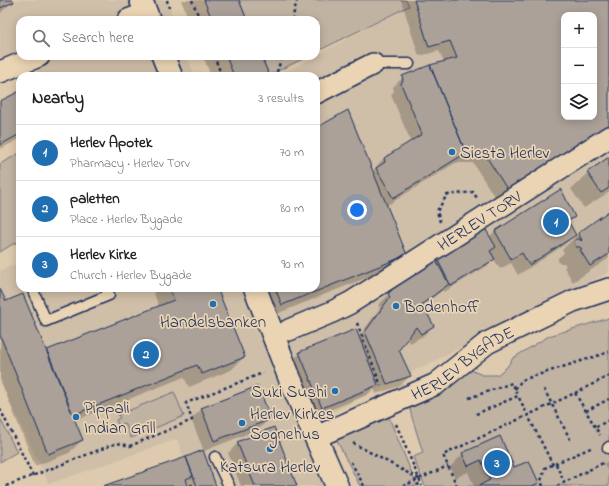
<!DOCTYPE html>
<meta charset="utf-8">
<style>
:root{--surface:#fff;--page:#f2f2f2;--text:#202124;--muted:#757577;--line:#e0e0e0;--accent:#1f6fb2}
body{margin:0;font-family:"Indie Flower",sans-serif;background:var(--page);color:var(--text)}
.controls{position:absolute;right:12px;top:12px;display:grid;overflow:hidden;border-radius:8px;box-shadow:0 2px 10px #0003}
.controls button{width:36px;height:36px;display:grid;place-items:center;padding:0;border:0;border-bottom:1px solid var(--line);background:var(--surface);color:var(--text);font:20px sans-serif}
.you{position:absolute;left:357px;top:210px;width:14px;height:14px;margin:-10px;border:3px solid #fff;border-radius:50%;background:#1a73e8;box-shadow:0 0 0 6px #1a73e833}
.badge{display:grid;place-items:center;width:26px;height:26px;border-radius:50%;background:var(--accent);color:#fff;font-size:13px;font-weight:700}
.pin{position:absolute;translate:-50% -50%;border:2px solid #fff;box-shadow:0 1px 4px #0006}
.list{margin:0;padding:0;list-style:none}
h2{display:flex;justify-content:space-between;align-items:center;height:52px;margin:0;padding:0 16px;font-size:17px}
h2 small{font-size:13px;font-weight:400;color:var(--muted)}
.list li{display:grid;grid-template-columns:26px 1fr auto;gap:12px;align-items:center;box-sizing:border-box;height:56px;padding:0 16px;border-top:1px solid var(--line)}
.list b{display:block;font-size:15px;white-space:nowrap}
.list p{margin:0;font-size:13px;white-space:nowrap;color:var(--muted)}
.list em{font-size:13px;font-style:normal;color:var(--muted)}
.icon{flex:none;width:22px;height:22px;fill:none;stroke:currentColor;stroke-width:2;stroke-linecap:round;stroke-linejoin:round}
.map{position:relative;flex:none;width:609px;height:486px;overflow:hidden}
.search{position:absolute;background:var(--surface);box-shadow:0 2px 10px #0003;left:16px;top:16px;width:304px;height:44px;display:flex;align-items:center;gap:10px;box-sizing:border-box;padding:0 14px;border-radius:12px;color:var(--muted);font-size:15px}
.panel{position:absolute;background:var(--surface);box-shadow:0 2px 10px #0003;left:16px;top:72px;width:304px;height:220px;border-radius:12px}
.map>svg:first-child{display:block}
.built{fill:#cfbea8;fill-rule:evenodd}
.green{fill:#c1b3a2;stroke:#6e7180}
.shadow{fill:#0003;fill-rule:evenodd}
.building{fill:#aba199;stroke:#1b2f5e;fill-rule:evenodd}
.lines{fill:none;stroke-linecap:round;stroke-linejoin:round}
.lane-casing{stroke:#1b2f5e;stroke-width:13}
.street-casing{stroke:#1b2f5e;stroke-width:24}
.secondary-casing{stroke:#1b2f5e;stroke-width:25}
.path{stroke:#1b2f5e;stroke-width:2.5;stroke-dasharray:3 3;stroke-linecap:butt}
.lane{stroke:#ead4b3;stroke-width:10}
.street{stroke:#ead4b3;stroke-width:21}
.secondary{stroke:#ead4b3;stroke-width:22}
.poi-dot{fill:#1f6fb2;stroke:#ead4b3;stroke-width:1.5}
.labels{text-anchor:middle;stroke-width:3.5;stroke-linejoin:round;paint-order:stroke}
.poi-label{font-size:17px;fill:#1b2f5e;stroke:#ead4b3;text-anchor:start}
.street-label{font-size:17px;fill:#1b2f5e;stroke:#ead4b3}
</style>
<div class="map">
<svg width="609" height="486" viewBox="0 0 609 486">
<rect width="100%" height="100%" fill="#decaae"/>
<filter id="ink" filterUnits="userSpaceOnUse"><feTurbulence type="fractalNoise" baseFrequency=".025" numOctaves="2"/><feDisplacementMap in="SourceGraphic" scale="8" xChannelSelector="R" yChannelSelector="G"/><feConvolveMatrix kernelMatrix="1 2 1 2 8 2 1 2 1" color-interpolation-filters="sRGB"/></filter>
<g filter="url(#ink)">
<path class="built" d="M0,0h167l7,20h-154v32l-20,7z
M406,0h203v272l-280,142 1,72h-135l-18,-47 -128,45 -49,-103v-110l20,-9v26h296v-212h-38l130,-70zM564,15h30v102h-30z
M33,56h154l8,20h-155z"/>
<path class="green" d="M239,0h167l3,6 -93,46v-32h-69z
M261,56h48l-40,19z
M20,153v88l-7,3 -13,8v-88z
M609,318v168h-184l-12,-29 10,-4 -12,-39 -1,-6 2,-3 55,-37 15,7h15l10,-8 6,-9 36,-22z
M174,392l10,24 -53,22 -6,-15 -7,2 -2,-5 4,-2 -2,-3z
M388,415l29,71h-57l-25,-49z
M0,418l17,34 -17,10z"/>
<path class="shadow" d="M0,0h11l1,1 -12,13z
M181,0h57l8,20h-57z
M401,0h208v130l-111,72 -25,-39h-18l-69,43 20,48 -13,13 -124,50 -11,-29h58v-159l57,44 1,-2v-2l10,-11 27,-16 -20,-47 3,-4 -1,-4 10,-10 41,-15 -5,-11 -20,5zM564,15h30v102h-30z
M203,56h57l8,19 -57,1z
M20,92v47l-20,10v-47z
M609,159v33l-25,16 -13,-19 17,-16z
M560,190l14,27 -6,6 7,12 -11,10 -46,30 -7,-12 -11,6 -6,-10 -7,7 -43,26 -1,-2 -21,16 11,20 -10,10 -13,7 -3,-5 -9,12 12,26 -10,10 -24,8 -2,-6 -7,7 -55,22 -22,-54 10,-10 58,-15 22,-30 -2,-3 28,-27 30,-20 53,-21 6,-6z
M609,212v46l-36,24 -9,-15 2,-1 -2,-3h-5l-1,-2v-3l6,-5 -2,-3 16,-16z
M152,288h64l28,69 -13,13 -42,17 -5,-10 -110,44 8,19 -13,13 -34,13 -35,-87v-88l5,12 42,49 112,-45z
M202,409l67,10 -10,10 -55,22 -13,-32z
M238,443l58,43h-55l-13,-33z
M203,452l12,34h-109z
M463,454l50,15 25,14 -4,3h-60l-6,-14 -13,6 -5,-11z
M609,460v14l-5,-10z"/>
<path class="building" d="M0,0h13l1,2 -14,6z
M204,0h35l8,20h-35z
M414,0h195v128l-100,64 -25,-39h-18l-36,-88 27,-7 -7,-17 -21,6zM564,15h30v102h-30z
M226,56h35l8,19 -35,1z
M430,65l36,88 -73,45 -17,-30 9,-6 -1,-4 38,-24 -21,-50 2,-4 -1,-4z
M20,91v43l-20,11v-44z
M348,110l59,145 -125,50 -7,-17h41v-160z
M609,157v31l-8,5 -14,-21z
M561,189l14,28 -7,4 8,14 -47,30 -7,-12 -11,6 -16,-28z
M609,211v43l-19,12 -10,-16 2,-1 -2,-2h-4l-2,-5 2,-3h4l1,2 1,-1 -4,-7z
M485,228l11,19 -6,4 5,8 -44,27 -15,-29z
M435,259l14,25 -27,20 12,22 -13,8 -5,-7 -17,23 12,26 -24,8 -22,-52 25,-35 -2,-3 17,-17z
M169,288h48l28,69 -43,17 -5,-9 -124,50 -26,-65 127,-50z
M0,289l6,12 17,-7 60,146 -35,14 -48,-119z
M356,329l22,56 -56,23 -23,-56z
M258,386l13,33 -57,22 -13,-33z
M274,427l23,59h-42l-18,-44z
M500,436l14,31 15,-6 10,22 -7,3h-54l12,-6 -9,-20 -13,6 -6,-13z
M203,450l13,36h-19l-11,-29z
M186,457l7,19 -7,3 2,7h-85z"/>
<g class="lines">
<g class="lane-casing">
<path id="lane" d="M373,64h36
M32,288l14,33 63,-26 -3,-7
M608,448l1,-1
M215,457l14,29"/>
</g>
<g class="street-casing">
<g id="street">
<path d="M128,20l18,-7"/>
<path d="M0,72l39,-16"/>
<path d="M316,93l57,-29"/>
<path id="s1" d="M289,330l43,-18 18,-9 259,-166"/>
<path id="s2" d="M316,437l120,-53 51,-41 86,-42 36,-12"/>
</g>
</g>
<g class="secondary-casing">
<path id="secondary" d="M141,0l8,20
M163,56l8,20
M255,288l35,91 47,107"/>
</g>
<path class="path" d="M167,0l2,8
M192,0l8,20
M292,20l5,-20
M214,56l8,20
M277,72l5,-16
M440,222l-3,-11 10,-16 26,-3 4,6
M357,323l24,63
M515,389l7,-9 87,-28
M544,389l27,52
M575,393l34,-17
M469,398l43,-15 6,13
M0,409l33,67
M586,411l23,-12
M476,414l42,-18 35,69
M396,424l26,62
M596,427l13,-7
M353,443l66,36
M351,462l13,24
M556,464l10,22
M191,484l1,2
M6,486l111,-43 13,3 62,-26 -6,-17 77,-30
M403,486l45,-20
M418,486l1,-6
M457,486l-14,-31 132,-62 25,42
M543,486l-2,-5 4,-13 48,-21
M557,486l46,-23"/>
<use href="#lane" class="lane"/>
<use href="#street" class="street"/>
<use href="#secondary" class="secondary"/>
</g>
</g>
<g class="poi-dot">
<circle cx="452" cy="152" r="4"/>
<circle cx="213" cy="304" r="4"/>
<circle cx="396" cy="306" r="4"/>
<circle cx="335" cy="391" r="4"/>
<circle cx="76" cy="417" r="4"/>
<circle cx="242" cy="423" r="4"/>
<circle cx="270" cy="449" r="4"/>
</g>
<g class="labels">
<g class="poi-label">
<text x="460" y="158">Siesta Herlev</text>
<text x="404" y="312">Bodenhoff</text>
<text x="213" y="327" text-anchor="middle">Handelsbanken</text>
<text x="327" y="397" text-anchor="end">Suki Sushi</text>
<text x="84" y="413">Pippali<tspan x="84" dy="20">Indian Grill</tspan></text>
<text x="250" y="419">Herlev Kirkes<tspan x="250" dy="20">Sognehus</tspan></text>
<text x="270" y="472" text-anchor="middle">Katsura Herlev</text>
</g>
<g class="street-label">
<text dy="6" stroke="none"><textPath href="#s1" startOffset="220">HERLEV TORV</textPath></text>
<text dy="6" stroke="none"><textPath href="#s2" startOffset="165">HERLEV BYGADE</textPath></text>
</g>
</g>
</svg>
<div class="controls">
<button>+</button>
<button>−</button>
<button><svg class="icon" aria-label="layers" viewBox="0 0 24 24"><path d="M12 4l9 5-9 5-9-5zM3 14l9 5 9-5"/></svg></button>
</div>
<div class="you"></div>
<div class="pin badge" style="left:556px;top:222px">1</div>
<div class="pin badge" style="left:146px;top:354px">2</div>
<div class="pin badge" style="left:497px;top:463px">3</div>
<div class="search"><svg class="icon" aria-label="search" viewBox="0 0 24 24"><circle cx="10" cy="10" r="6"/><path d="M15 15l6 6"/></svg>Search here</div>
<section class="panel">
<h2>Nearby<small>3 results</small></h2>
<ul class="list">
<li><span class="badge">1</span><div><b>Herlev Apotek</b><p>Pharmacy · Herlev Torv</p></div><em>70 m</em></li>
<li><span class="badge">2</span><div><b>paletten</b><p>Place · Herlev Bygade</p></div><em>80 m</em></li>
<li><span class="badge">3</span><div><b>Herlev Kirke</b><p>Church · Herlev Bygade</p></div><em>90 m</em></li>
</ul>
</section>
</div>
